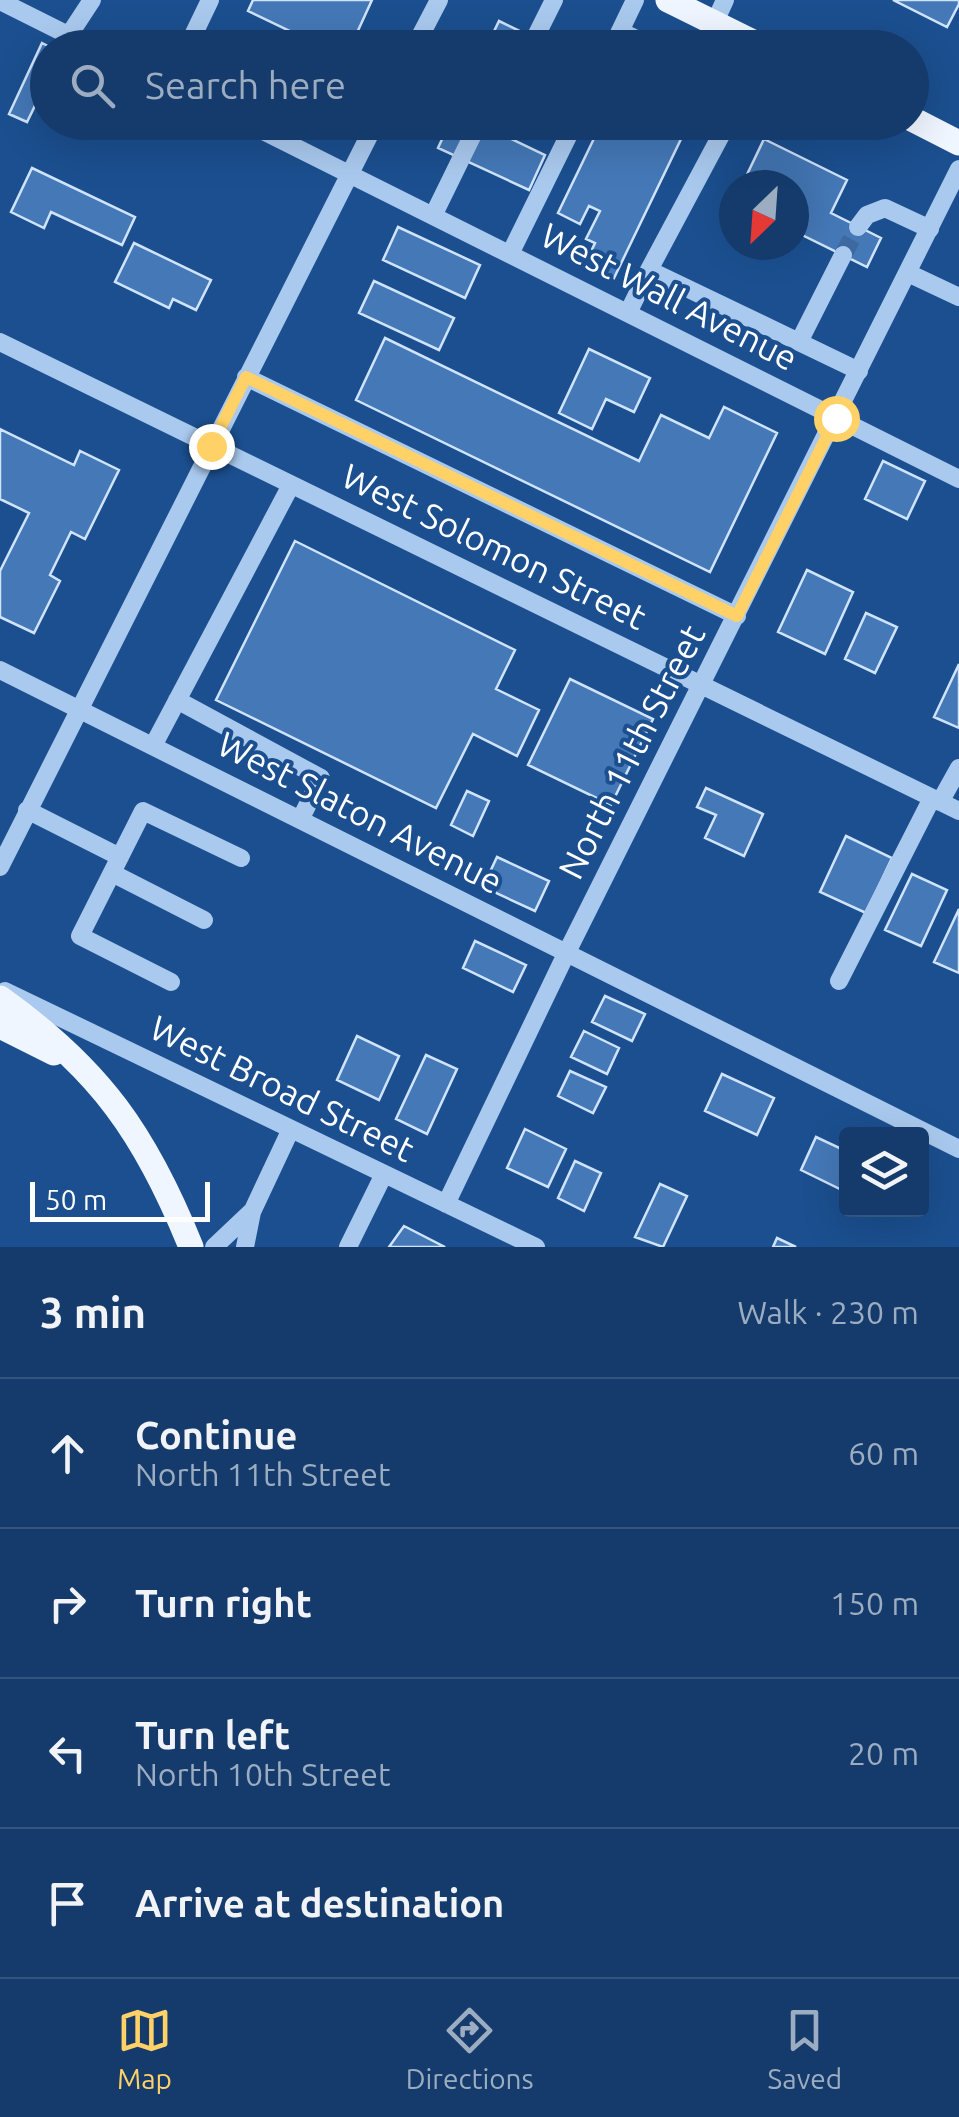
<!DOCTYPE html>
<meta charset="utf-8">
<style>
:root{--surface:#143b6b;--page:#214673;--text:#f1f3f6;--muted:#9dadc1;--line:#33557e;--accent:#ffd166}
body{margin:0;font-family:Ubuntu,sans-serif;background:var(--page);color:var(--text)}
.controls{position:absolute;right:30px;bottom:30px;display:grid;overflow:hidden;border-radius:10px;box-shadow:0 10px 40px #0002}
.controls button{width:90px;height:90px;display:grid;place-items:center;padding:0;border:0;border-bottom:2px solid var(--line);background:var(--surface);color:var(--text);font:50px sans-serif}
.compass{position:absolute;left:719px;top:170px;width:90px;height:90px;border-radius:50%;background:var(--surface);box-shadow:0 10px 40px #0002;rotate:205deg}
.scale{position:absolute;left:30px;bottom:25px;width:180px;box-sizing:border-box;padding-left:10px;border:5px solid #fff;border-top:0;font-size:28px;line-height:35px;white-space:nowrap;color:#fff;-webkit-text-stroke:8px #1b4f8f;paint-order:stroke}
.stop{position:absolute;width:30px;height:30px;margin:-22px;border:8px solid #ffd166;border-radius:50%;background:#fff}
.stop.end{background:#ffd166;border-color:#fff;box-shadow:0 2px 10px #0008}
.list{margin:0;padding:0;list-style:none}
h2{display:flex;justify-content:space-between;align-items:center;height:130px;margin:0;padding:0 40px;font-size:42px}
h2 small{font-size:32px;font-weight:400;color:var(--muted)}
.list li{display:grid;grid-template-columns:65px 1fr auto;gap:30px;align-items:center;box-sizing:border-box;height:150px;padding:0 40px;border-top:2px solid var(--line)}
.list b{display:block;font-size:38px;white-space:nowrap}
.list p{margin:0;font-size:32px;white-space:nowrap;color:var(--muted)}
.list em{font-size:32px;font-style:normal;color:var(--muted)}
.icon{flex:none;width:55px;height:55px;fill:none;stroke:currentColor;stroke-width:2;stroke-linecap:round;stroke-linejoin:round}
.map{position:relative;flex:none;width:959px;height:1247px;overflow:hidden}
.search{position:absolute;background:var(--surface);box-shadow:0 10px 40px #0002;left:30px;right:30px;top:30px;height:110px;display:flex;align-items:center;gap:25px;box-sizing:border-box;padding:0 35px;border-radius:55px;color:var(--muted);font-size:38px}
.sheet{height:730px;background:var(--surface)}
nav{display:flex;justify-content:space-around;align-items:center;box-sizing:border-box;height:140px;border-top:2px solid var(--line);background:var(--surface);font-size:28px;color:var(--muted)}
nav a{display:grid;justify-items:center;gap:5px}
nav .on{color:var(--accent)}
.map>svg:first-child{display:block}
.building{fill:#4478b7;stroke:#cfe3fa;stroke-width:2.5}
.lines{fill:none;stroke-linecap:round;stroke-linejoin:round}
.minor-tunnel{stroke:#3d69a0;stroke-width:18;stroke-dasharray:18 9;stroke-linecap:butt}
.minor{stroke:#a9c9ee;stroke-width:18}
.major{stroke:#f0f6ff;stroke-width:25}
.route{stroke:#ffd166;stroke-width:12}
.labels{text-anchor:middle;stroke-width:8;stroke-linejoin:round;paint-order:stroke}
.street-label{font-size:35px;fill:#fff;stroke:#1b4f8f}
</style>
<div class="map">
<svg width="959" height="1247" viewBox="0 0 959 1247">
<rect width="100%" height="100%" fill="#1b4f8f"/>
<path class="building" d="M253,0h119l-22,48h-25l-77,-37z
M893,0h66v4l-12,23z
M499,21l56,27h-69z
M42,43l10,5h-4v31l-21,43 -18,-8z
M450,122h26l69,33 -16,35 -91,-42z
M602,122h54l-2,4 27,13 -67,139 -29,-14 10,-21 -9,-4 14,-28 -11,-5 -9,18 -22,-11z
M764,139l83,41 -16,33 50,25 -14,29 -73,-36v-46h-52z
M32,168l103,49 -13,28 -71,-33 -7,16 -33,-16z
M398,227l82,38 -15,33 -82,-38z
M134,243l77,37 -15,30 -23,-11 -4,9 -54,-26z
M374,281l80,37 -15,32 -80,-37z
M385,338l254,123 22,-46 48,23 15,-31 53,26 -67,139 -354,-172z
M589,349l61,29 -16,34 -28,-13 -14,30 -33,-16z
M0,429l74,36 6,-14 39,19 -34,69 -14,-7 -21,43 10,6 -26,52 -34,-16v-46l29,-58 -29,-14z
M883,461l42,20 -18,38 -42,-20z
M295,541l220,109 -19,39 43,21 -22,46 -44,-22 -37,74 -220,-108z
M807,570l46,22 -28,62 -47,-22z
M866,613l31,14 -22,46 -30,-14z
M959,664v64l-25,-11z
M570,679l83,40 -42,86 -83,-40z
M706,788l57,26 -19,42 -39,-18 11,-23 -19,-8z
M467,791l22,10 -16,35 -22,-11z
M846,836l46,22 -26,55 -46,-21z
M497,857l52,24 -14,30 -52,-24z
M912,874l35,16 -26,56 -36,-16z
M959,909v64l-25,-11z
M475,941l51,24 -13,27 -50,-24z
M605,996l40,18 -13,27 -40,-19z
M584,1031l35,17 -12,26 -36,-17z
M357,1036l42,20 -20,44 -42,-20z
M426,1055l31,14 -30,65 -31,-15z
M570,1071l36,16 -13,26 -35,-17z
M722,1074l52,24 -17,37 -52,-24z
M525,1129l41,20 -18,38 -41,-19z
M816,1137l30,14v41l-45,-22z
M575,1161l26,12 -17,38 -26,-13z
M660,1184l27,12 -24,51 -28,-10z
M404,1226l41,21h-56z
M777,1238l19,9h-23z"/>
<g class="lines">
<path class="minor-tunnel" d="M843,255l15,-28"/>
<path class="minor" d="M0,1l94,47
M620,31l35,17
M69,35l23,-35
M187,48l23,-48
M414,48l25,-48
M530,48l24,-48
M612,48l23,-48
M703,48l22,-48
M245,122l714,357
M433,216l46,-94
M858,227l9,-12 18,-7 45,21
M510,254l65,-132
M649,270l79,-148
M908,273l51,24
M628,313l21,-43 210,101
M0,342l959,469
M799,342l44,-87
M246,377l491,239
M0,670l959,479
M177,700l144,78 -21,42
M153,746l138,-261
M940,802l19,-34
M27,810l93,47
M0,867l376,-745
M112,873l92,47
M839,981l93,-183
M171,982l-91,-46 63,-125 98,47
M5,991l531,256
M446,1204l120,-250 393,-785
M214,1247l37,-35
M245,1247l7,-35 38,-81
M348,1247l36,-73"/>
<path class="major" d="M668,0l97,48
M912,119l47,24
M0,998c100,71 146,137 191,249
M0,1026l54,27"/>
</g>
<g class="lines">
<path class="route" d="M211,446l35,-69 491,239 99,-198"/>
</g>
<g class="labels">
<g class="street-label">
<text transform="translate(669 297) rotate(27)" y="12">West Wall Avenue</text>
<text transform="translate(494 547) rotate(26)" y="12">West Solomon Street</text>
<text transform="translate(632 752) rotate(-63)" y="12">North 11th Street</text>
<text transform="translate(360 813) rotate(27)" y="12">West Slaton Avenue</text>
<text transform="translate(282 1089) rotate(26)" y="12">West Broad Street</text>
</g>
</g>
</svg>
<div class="controls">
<button><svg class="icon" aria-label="layers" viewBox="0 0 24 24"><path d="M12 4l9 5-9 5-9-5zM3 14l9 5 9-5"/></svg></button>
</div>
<svg class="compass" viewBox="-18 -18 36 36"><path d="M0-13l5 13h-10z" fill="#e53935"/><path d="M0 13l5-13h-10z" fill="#9dadc1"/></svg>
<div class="scale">50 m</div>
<div class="stop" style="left:836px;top:418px"></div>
<div class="stop end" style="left:211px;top:446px"></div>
<div class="search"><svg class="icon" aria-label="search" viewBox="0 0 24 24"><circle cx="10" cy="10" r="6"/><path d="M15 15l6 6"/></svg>Search here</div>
</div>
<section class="sheet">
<h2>3 min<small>Walk · 230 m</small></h2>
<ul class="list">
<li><svg class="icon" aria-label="ahead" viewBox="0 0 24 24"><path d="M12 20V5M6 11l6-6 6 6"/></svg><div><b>Continue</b><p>North 11th Street</p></div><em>60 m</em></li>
<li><svg class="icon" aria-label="right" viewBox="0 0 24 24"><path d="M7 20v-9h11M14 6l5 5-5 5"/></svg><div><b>Turn right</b></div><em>150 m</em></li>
<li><svg class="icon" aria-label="left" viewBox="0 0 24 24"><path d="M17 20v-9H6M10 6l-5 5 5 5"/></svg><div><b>Turn left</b><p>North 10th Street</p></div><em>20 m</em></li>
<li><svg class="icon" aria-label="arrive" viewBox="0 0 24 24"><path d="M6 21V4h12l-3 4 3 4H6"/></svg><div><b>Arrive at destination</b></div></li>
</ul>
</section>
<nav>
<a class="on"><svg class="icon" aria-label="map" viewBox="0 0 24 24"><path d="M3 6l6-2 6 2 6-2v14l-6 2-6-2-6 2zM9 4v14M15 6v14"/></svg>Map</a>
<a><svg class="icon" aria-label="directions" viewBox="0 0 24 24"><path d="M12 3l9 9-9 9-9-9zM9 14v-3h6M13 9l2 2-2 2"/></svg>Directions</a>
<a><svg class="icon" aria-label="saved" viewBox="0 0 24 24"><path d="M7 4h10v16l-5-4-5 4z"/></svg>Saved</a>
</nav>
